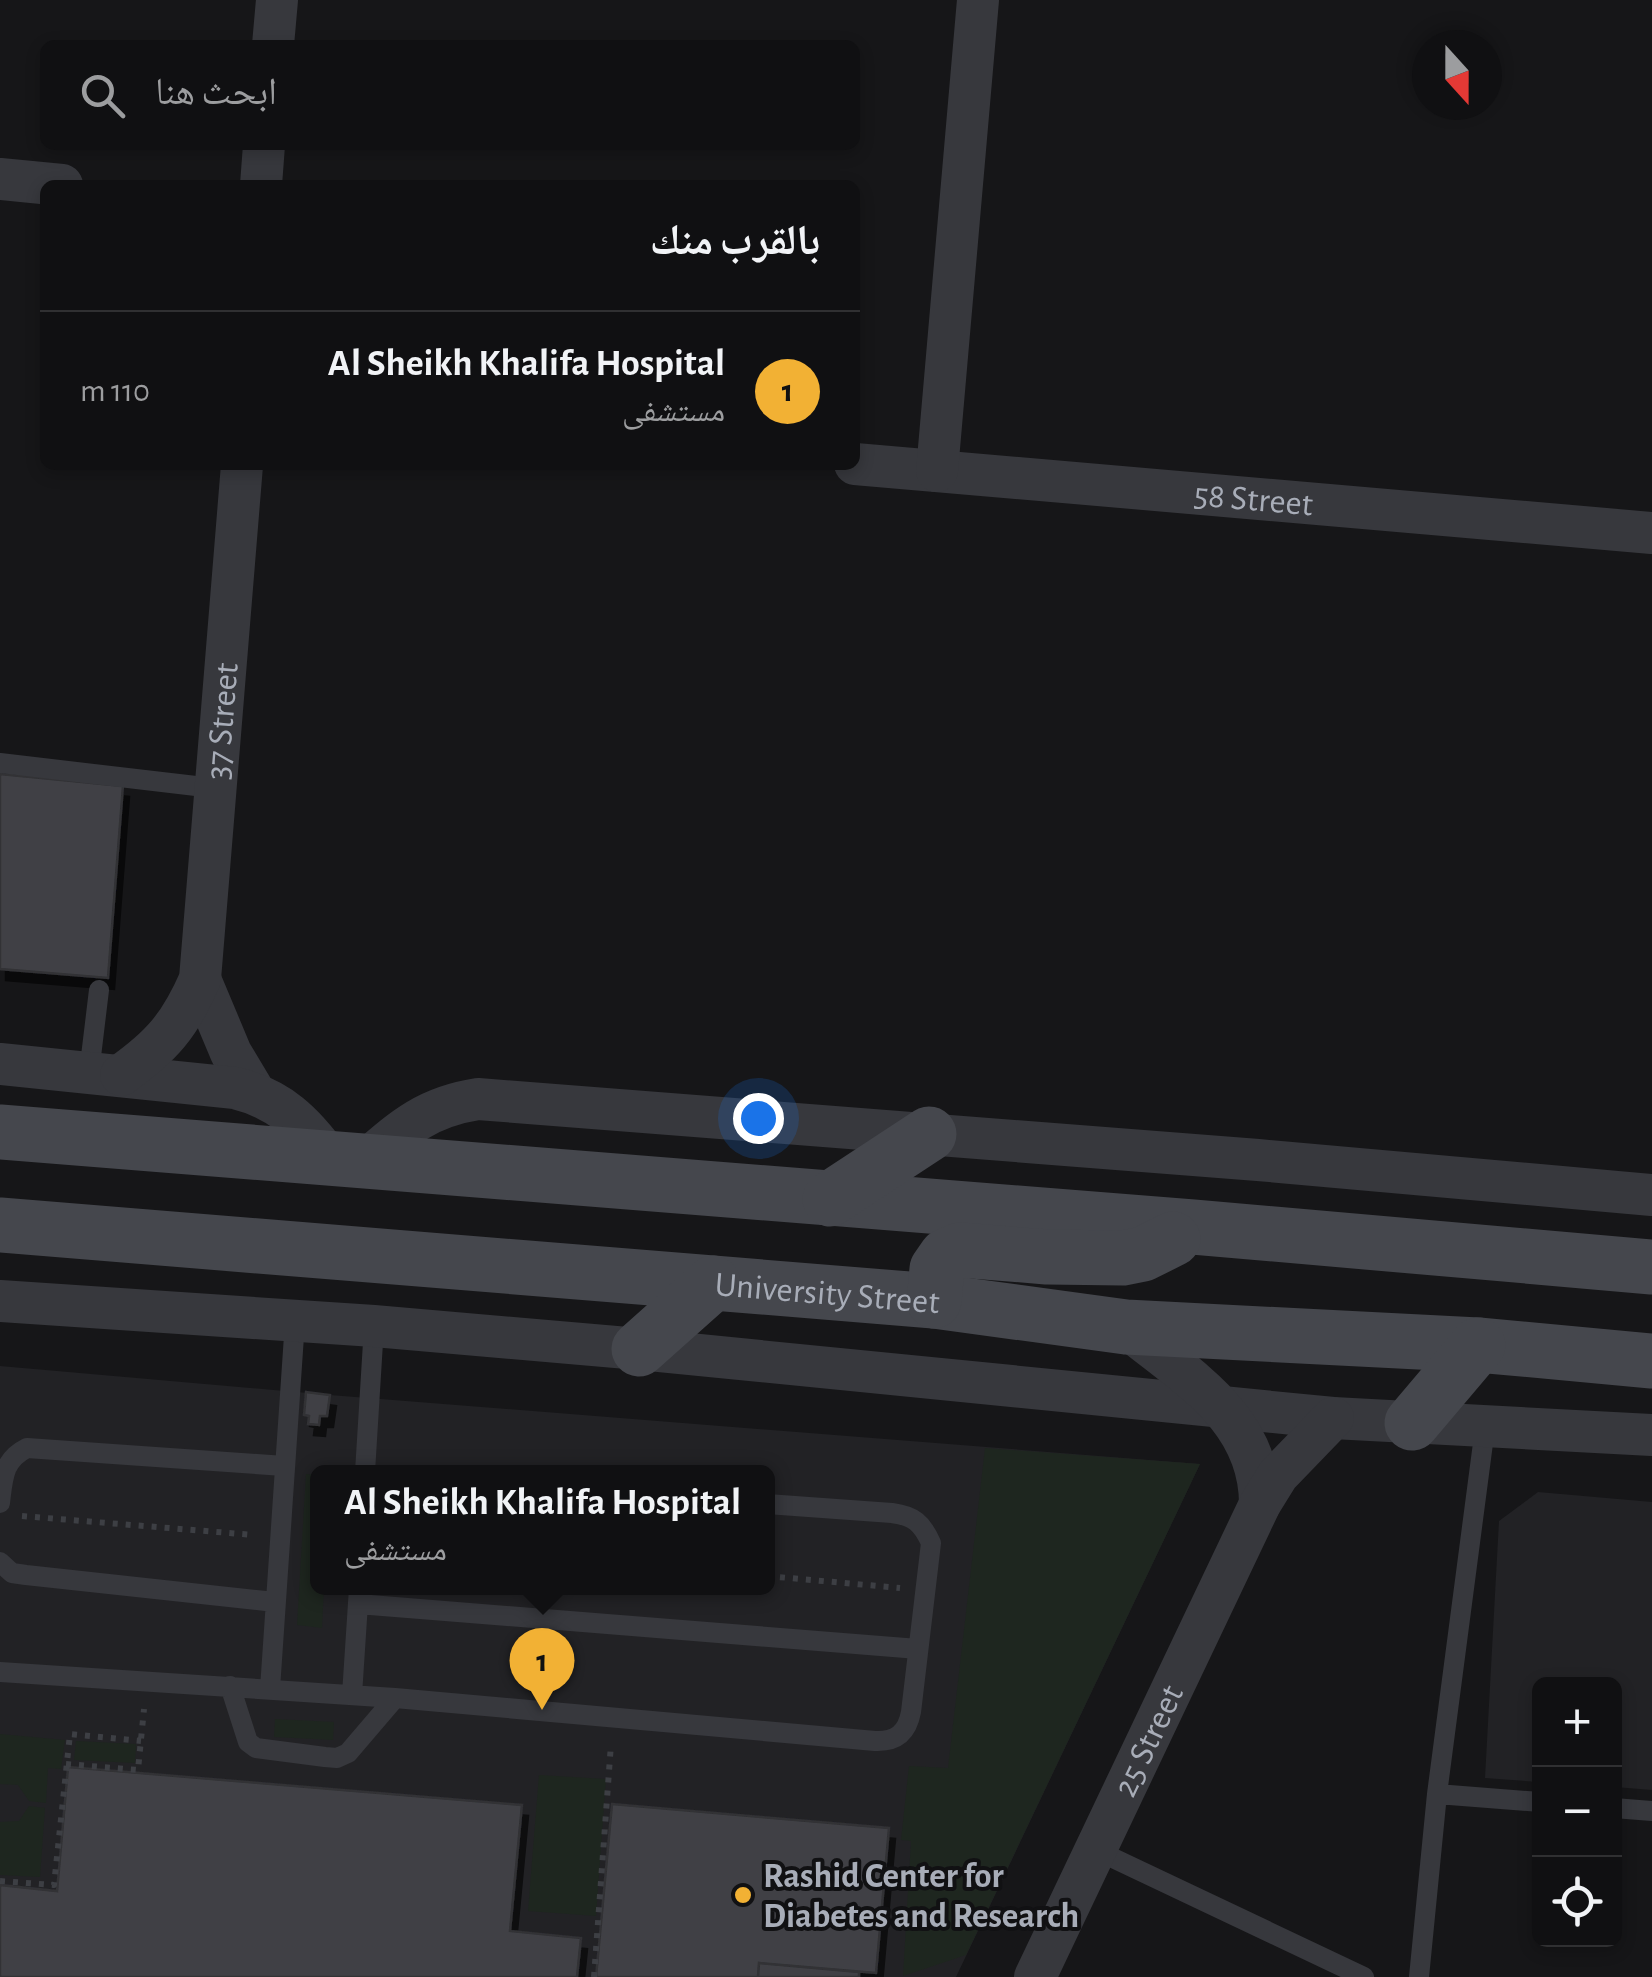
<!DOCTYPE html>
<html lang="ar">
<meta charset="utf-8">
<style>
:root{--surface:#101012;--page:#19191b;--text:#f1f3f6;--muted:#9c9d9f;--line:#303032;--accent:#f2b134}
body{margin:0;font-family:"Alegreya Sans","Noto Naskh Arabic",sans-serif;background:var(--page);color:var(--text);direction:rtl}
.controls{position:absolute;right:30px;bottom:30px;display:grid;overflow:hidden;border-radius:15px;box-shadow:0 5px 15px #0003}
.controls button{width:90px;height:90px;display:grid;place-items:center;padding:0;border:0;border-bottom:2px solid var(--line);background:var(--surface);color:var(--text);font:50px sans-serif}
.compass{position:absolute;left:1412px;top:30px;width:90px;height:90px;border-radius:50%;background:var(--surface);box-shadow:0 5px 15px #0003;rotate:159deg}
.you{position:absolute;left:758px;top:1118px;width:35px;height:35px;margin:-25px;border:8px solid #fff;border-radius:50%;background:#1a73e8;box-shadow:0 0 0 15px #1a73e833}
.badge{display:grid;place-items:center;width:65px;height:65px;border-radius:50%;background:var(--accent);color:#111;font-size:32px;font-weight:700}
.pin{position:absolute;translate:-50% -82px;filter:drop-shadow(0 2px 5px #0008)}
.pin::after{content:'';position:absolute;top:52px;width:35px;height:30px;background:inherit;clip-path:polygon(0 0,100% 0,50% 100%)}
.popup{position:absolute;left:310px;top:1465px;width:465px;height:130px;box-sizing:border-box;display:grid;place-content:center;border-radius:15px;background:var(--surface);filter:drop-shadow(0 2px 8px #0005);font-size:32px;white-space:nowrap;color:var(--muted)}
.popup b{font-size:38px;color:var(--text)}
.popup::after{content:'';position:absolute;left:50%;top:100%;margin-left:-20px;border:20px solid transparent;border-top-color:var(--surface)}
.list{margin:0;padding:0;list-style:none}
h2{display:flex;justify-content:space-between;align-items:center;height:130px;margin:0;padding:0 40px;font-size:42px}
h2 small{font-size:32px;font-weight:400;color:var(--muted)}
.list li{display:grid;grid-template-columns:65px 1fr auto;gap:30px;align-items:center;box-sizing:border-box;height:160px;padding:0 40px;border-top:2px solid var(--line)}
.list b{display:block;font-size:38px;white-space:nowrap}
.list p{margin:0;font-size:32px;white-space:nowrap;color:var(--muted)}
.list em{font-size:32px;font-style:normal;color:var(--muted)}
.icon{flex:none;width:55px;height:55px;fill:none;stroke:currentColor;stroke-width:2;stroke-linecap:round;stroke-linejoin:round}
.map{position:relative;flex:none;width:1652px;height:1977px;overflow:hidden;direction:ltr}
.search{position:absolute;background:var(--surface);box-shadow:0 5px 15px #0003;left:40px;top:40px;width:820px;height:110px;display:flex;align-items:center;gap:25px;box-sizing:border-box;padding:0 35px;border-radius:15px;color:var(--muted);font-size:38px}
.panel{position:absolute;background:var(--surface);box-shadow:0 5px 15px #0003;left:40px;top:180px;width:820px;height:290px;border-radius:15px;direction:rtl}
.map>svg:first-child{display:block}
.built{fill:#222225;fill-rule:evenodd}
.green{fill:#1e261f}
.building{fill:#404145;stroke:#303034;stroke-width:2.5;filter:url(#shadow)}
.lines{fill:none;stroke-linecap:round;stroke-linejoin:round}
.path{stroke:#3d3f44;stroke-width:6;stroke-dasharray:5 8;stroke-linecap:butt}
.lane{stroke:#37383d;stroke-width:20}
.street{stroke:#37383d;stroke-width:42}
.secondary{stroke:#45474d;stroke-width:55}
.poi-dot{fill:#f2b134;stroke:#111113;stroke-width:4}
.labels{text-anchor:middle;stroke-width:8;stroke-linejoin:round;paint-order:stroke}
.street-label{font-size:35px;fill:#a8adb8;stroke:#111113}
.poi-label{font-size:35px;font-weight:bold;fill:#a8adb8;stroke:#111113;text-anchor:start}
</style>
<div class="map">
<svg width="1652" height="1977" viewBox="0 0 1652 1977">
<defs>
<filter id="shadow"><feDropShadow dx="6" dy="11" stdDeviation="0" flood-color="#0009"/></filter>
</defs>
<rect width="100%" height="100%" fill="#161618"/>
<path class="built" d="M0,1366l330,29 870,69 -244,513h-956zM317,1472h450v116h-450z
M1538,1492l114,10v288l-37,-3 -1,-103h-74l-1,98 -54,-4 14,-257z"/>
<path class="green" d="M985,1448l215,16 -234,491 -63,21 8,-135 -10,-1 8,-74 39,2z
M306,1474l11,1v113h7l-2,40 -25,-3z
M275,1719l59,3 -1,18 -59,-3z
M0,1734l65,6 -4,29 -13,-1 -2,35 -17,-2 -11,-16 -18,-1z
M76,1741l60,3 -1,19 -61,-3z
M539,1775l67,4 -10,137 -68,-5z
M29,1806l16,2 -5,69 -40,-2v-53l19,-1z"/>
<path class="building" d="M0,774l123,12 -15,192 -108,-9z
M306,1392l24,3 -3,21h-7l-1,9 -11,-1 1,-8 -5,-1z
M68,1767l454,38 -12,126 71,7 -4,39h-577v-92l57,6z
M612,1804l277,24 -13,145 -117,-10 -1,14h-162z
M759,1963l100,9v5h-101z"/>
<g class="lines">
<path class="path" d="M22,1516l232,19
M767,1576l133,12
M66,1764l72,6 6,-61
M0,1881l54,4 16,-151 71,7
M594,1977l17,-233"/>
<path class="lane" d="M0,763l213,25
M89,1073l10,-83
M365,1472l9,-146
M0,1503c3,-25 3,-43 27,-55l257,18
M0,1562l12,11 14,2 249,27
M358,1604l560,45
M0,1672l395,26 480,43c21,1 32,-8 36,-29l20,-169c-9,-20 -17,-27 -39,-30l-125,-9
M230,1686l18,56 8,6 69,9 12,1 11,-5 47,-55
M270,1689l25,-368
M352,1695l7,-107
M1437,1794l103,8
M1614,1808l38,3
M1096,1850l268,127
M1419,1977l18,-183 48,-366"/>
<g class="street">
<path d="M273,45l4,-45"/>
<path d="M0,179l62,6"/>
<path d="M261,185l3,-40"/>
<path id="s1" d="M855,464l797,69"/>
<path d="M937,471l41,-471"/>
<path d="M200,979l31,74 24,40"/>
<path d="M0,1064l235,24c45,11 69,35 95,71"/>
<path id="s2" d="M121,1075c41,-29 59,-50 79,-96l42,-514"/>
<path d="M364,1162c38,-33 62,-55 114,-63l780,61 394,35"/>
<path d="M0,1301l374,25 265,23 694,69 319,17"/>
<path d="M1126,1327c60,50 134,90 134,177"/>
<path id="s3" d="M1035,1977l225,-473 18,-29 55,-57"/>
</g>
<g class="secondary">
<path d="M0,1132l1193,95 459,40"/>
<path d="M830,1199l99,-65"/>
<path id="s4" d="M0,1225l934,76 192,26 352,18 174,16"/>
<path d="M934,1301l3,-32 9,-13 14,-6 87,7 76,1 20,-4 30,-15"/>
<path d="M639,1349l74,-66"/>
<path d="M1412,1423l66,-78"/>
</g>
</g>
<circle class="poi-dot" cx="743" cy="1895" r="10"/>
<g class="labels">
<g class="street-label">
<text dy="12" stroke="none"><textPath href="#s1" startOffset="400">58 Street</textPath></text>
<text dy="12" stroke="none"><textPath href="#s2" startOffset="385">37 Street</textPath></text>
<text dy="12" stroke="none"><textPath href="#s4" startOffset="830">University Street</textPath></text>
<text dy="12" stroke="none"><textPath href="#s3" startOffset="262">25 Street</textPath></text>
</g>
<g class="poi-label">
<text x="763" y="1887">Rashid Center for<tspan x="763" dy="40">Diabetes and Research</tspan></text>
</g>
</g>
</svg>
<div class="controls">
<button>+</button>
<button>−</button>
<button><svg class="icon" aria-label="locate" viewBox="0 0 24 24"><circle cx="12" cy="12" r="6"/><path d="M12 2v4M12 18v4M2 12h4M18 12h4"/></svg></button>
</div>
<svg class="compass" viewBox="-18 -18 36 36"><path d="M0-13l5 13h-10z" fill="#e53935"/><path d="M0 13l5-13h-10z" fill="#9c9d9f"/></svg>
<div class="you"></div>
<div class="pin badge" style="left:542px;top:1710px">1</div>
<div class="popup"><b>Al Sheikh Khalifa Hospital</b>مستشفى</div>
<div class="search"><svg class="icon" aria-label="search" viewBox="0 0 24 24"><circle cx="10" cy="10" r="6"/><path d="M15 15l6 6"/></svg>ابحث هنا</div>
<section class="panel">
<h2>بالقرب منك<small></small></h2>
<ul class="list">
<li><span class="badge">1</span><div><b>Al Sheikh Khalifa Hospital</b><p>مستشفى</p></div><em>110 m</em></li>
</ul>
</section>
</div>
